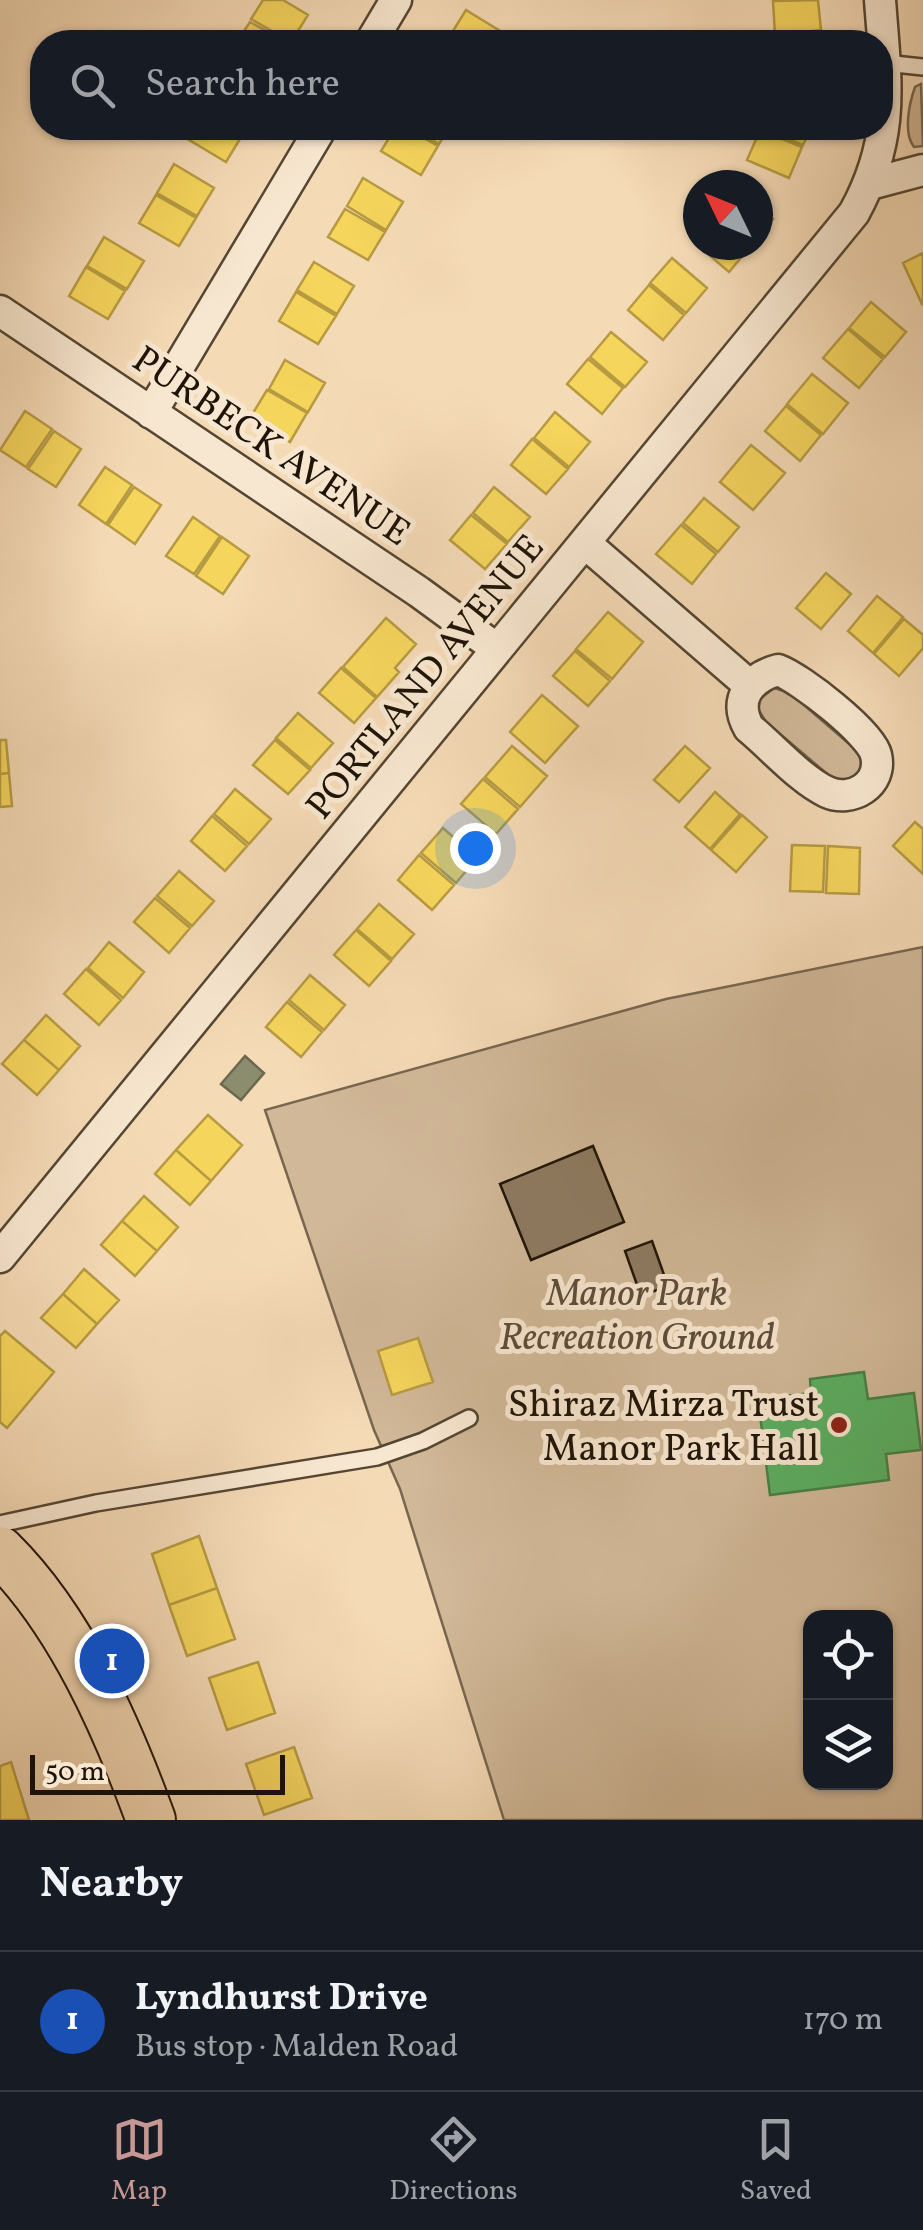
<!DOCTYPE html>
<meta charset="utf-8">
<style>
:root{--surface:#171b24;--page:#242831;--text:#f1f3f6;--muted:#9ea1a6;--line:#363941;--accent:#c59692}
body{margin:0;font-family:Vollkorn,serif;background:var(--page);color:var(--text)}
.controls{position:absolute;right:30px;bottom:30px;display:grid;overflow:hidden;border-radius:20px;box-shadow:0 2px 8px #0004}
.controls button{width:90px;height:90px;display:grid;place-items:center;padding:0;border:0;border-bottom:2px solid var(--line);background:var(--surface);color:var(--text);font:50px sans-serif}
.compass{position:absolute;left:683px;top:170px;width:90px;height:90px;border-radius:50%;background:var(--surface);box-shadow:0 2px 8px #0004;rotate:313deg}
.scale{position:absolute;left:30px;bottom:25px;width:255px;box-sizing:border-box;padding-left:10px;border:5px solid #1f1407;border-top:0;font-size:28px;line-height:35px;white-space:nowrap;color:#1f1407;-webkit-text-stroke:8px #f8e7d0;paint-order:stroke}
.you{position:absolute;left:475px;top:848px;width:35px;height:35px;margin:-25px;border:8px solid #fff;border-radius:50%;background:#1a73e8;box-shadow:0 0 0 15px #1a73e833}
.badge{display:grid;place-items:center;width:65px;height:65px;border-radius:50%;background:var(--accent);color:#fff;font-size:32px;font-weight:700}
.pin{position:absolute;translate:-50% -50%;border:5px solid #fff;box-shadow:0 2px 10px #0006}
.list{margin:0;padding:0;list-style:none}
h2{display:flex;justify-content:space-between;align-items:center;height:130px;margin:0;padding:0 40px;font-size:42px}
h2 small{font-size:32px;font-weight:400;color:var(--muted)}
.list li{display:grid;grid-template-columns:65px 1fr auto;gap:30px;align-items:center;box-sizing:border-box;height:140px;padding:0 40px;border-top:2px solid var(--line)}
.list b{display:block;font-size:38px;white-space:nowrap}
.list p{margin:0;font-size:32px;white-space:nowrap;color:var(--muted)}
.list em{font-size:32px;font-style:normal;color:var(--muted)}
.icon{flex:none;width:55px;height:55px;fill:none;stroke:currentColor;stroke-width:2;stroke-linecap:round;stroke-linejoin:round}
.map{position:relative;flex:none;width:923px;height:1820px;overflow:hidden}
.search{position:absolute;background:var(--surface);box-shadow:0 2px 8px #0004;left:30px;right:30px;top:30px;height:110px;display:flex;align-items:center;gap:25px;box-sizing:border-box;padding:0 35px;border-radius:40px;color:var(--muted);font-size:38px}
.sheet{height:270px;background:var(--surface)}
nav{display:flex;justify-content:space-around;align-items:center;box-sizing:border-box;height:140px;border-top:2px solid var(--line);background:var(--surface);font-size:28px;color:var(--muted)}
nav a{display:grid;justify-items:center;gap:5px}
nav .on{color:var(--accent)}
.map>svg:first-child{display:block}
.green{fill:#d1b898;stroke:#786650;stroke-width:2.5;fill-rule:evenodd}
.homes{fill:#f6d55c;stroke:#b69b42;stroke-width:2.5}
.public{fill:#5aae61;stroke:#488046;stroke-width:2.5}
.industry{fill:#8c8c6e;stroke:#6b684f;stroke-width:2.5}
.building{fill:#8e7b62;stroke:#1f1407;stroke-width:2.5}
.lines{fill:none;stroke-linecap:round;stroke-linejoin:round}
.lane-casing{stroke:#544633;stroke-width:20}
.street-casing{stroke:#544633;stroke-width:35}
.primary-casing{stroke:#1f1407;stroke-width:52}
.lane{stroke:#f8e7d0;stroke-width:15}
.street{stroke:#f8e7d0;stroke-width:30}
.primary{stroke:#f5dab6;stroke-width:48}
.poi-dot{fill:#8f2418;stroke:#f8e7d0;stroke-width:4}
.labels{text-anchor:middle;stroke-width:10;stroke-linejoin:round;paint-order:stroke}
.street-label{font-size:38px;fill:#1f1407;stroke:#f8e7d0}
.park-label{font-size:38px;font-style:italic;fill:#5d4d3a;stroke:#f8e7d0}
.poi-label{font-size:38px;fill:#1f1407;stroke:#f8e7d0;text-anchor:end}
</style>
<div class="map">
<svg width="923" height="1820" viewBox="0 0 923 1820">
<rect width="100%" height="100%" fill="#f5dab6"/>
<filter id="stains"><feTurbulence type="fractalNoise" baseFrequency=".002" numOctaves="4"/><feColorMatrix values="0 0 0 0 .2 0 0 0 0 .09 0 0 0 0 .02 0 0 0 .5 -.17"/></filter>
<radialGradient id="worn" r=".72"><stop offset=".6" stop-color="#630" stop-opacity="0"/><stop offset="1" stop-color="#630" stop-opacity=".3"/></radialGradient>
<path class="green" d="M921,84l2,62 -9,1c-11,-14 -5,-43 1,-60z
M774,688l16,5 71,61 1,17 -6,8 -16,3 -8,-4 -66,-56 -8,-13 2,-10z
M923,947v873h-419l-104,-331 -26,-59 -109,-320 401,-111zM810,1618h76v164h-76z"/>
<path class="homes" d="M263,0h20l25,15 -17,27 -40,-23z
M818,0l3,30 -46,5 -2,-34z
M466,10l39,24 -5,8h-45l-7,-3z
M250,22l36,20h-49z
M821,33l1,9h-46l-1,-5z
M193,128h40l10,6 -17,28 -40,-24z
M395,128h11l32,18 -17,29 -40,-24z
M411,128h38l-10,16z
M761,128h50l-8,17z
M760,130l42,17 -13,31 -42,-18z
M174,164l40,24 -17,28 -40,-23z
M363,178l40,24 -17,28 -39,-24z
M156,195l40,23 -17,28 -40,-23z
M758,207l15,12 -15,18z
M345,209l40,23 -17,28 -40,-23z
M104,237l40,24 -17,28 -40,-23z
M698,237v8l52,2 -21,25 -35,-30z
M923,253v50l-1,1 -19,-41z
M672,258l35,30 -21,25 -36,-30z
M314,262l40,24 -17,28 -40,-24z
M86,267l39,24 -17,28 -39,-23z
M649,285l35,30 -21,25 -35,-30z
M296,292l40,24 -18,28 -39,-23z
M871,302l35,30 -21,25 -36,-29z
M848,329l35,30 -24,29 -36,-30z
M611,332l36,30 -22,25 -35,-30z
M588,359l35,29 -21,26 -35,-30z
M285,360l40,23 -17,29 -39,-23z
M812,374l36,29 -25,31 -36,-30z
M267,390l40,23 -17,29 -40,-24z
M786,406l35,29 -21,26 -35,-30z
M25,411l27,18 -26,38 -26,-17z
M555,412l35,30 -21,25 -35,-29z
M54,431l27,18 -25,38 -28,-18z
M532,439l36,30 -22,25 -35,-29z
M751,445l34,28 -32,37 -33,-28z
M105,467l27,18 -26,39 -27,-19z
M134,487l27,18 -26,39 -27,-19z
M494,487l36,30 -22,25 -35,-29z
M704,498l35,29 -21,25 -35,-29z
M471,515l36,29 -22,25 -35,-29z
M193,517l27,19 -26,38 -28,-18z
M681,525l35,29 -24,30 -36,-30z
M222,537l27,19 -26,38 -27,-18z
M826,573l25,21 -30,35 -25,-21z
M877,596l26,21 -30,36 -25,-22z
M608,612l35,30 -31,37 -36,-30z
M386,618l30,26 -21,24 4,4 -22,25 -34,-30z
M904,619l19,16v13l-24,28 -25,-22z
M575,651l35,30 -22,25 -35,-30z
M341,668l35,30 -22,25 -35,-30z
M542,695l36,31 -33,37 -35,-31z
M298,713l35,30 -22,25 -35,-30z
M0,740h6l3,33 -9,1z
M275,740l35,30 -22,24 -35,-29z
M512,746l35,30 -27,31 -35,-30z
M685,746l25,22 -31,34 -25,-22z
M9,773l3,33 -12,1v-33z
M483,779l35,30 -22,25 -35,-30z
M235,789l36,30 -22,25 -35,-30z
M715,792l25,22 -30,35 -25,-22z
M742,815l25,22 -31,35 -25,-22z
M212,816l35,30 -22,25 -34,-30z
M915,822l8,7v45l-30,-28z
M443,828l34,30 -21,25 -35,-30z
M792,845l33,1 -2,46 -33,-1z
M828,846l32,2 -1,46 -33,-1z
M419,855l35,30 -22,25 -34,-30z
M179,871l35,30 -22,25 -35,-30z
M155,898l35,30 -21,25 -35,-31z
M379,904l35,30 -22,25 -35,-30z
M356,930l35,31 -22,25 -35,-31z
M109,942l35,30 -21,26 -35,-30z
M86,969l35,31 -22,25 -35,-31z
M310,975l35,30 -21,25 -35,-30z
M287,1002l35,30 -21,25 -35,-30z
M46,1015l34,31 -21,24 -35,-30z
M24,1040l35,30 -22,25 -35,-31z
M208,1115l34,30 -31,36 -35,-31z
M176,1150l35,31 -21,24 -35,-31z
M144,1196l34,31 -21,24 -35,-30z
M122,1221l35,30 -22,25 -34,-31z
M84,1269l35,31 -22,24 -34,-30z
M63,1294l34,30 -21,24 -35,-30z
M5,1331l49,41 -47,56 -7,-6v-86z
M418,1338l15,44 -41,13 -14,-44z
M199,1536l18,52 -48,17 -17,-51z
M217,1588l18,51 -48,17 -18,-51z
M258,1662l17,51 -48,17 -18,-52z
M294,1747l18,51 -48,17 -18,-51z
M11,1762l18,58h-29v-54z"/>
<path class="public" d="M864,1372l4,27 46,-6 7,57 -35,4 3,26 -119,15 -12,-96 53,-6 -1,-14z"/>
<path class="industry" d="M245,1056l19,17 -23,27 -20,-16z"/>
<path class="building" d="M593,1146l31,76 -93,38 -31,-76z
M652,1241l16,45 -27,10 -16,-45z"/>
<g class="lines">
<g class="lane-casing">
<path id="lane" d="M885,63l38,4
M0,1524l96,-21 281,-46 46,-16 46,-23"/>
</g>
<g class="street-casing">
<path id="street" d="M371,42l25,-42
M870,184l53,-14
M0,311l419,281 78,57
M151,413l170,-285
M585,543l164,142
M778,670c22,8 93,63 98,85 7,30 -25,48 -49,37 -26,-12 -56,-46 -78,-64 -16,-28 0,-50 29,-58z
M0,1257l854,-1044c42,-76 32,-131 26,-213"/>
</g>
<g class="primary-casing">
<path id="primary" d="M0,1551c71,70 117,176 151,269"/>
</g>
<use href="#lane" class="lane"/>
<use href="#street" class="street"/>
<use href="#primary" class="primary"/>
</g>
<circle class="poi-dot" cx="839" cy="1425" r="10"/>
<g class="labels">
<g class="street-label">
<text transform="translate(272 445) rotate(34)" y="13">PURBECK AVENUE</text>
<text transform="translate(424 676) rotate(-51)" y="13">PORTLAND AVENUE</text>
</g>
<g class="park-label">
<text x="637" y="1305">Manor Park<tspan x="637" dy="44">Recreation Ground</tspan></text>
</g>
<g class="poi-label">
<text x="819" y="1416">Shiraz Mirza Trust<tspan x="819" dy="44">Manor Park Hall</tspan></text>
</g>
</g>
<rect width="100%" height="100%" filter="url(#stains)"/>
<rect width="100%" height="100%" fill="url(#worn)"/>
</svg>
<div class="controls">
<button><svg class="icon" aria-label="locate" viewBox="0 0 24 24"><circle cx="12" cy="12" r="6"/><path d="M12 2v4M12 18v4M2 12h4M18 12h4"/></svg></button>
<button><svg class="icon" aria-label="layers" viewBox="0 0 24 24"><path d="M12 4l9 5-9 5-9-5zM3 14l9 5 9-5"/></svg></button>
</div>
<svg class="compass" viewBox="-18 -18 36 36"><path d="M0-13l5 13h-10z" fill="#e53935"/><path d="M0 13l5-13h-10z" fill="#9ea1a6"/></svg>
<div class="scale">50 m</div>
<div class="you"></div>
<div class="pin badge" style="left:112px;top:1661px;background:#1a4fb4">1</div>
<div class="search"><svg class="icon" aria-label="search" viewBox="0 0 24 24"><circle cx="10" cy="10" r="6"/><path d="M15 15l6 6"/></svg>Search here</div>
</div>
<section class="sheet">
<h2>Nearby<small></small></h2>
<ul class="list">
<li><span class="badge" style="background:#1a4fb4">1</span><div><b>Lyndhurst Drive</b><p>Bus stop · Malden Road</p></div><em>170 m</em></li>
</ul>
</section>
<nav>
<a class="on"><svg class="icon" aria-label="map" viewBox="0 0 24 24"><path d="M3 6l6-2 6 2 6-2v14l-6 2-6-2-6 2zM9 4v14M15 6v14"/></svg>Map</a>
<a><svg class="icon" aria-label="directions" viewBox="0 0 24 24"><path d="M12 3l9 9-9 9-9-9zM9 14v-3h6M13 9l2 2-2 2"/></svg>Directions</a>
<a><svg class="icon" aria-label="saved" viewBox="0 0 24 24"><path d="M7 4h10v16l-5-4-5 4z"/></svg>Saved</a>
</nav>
